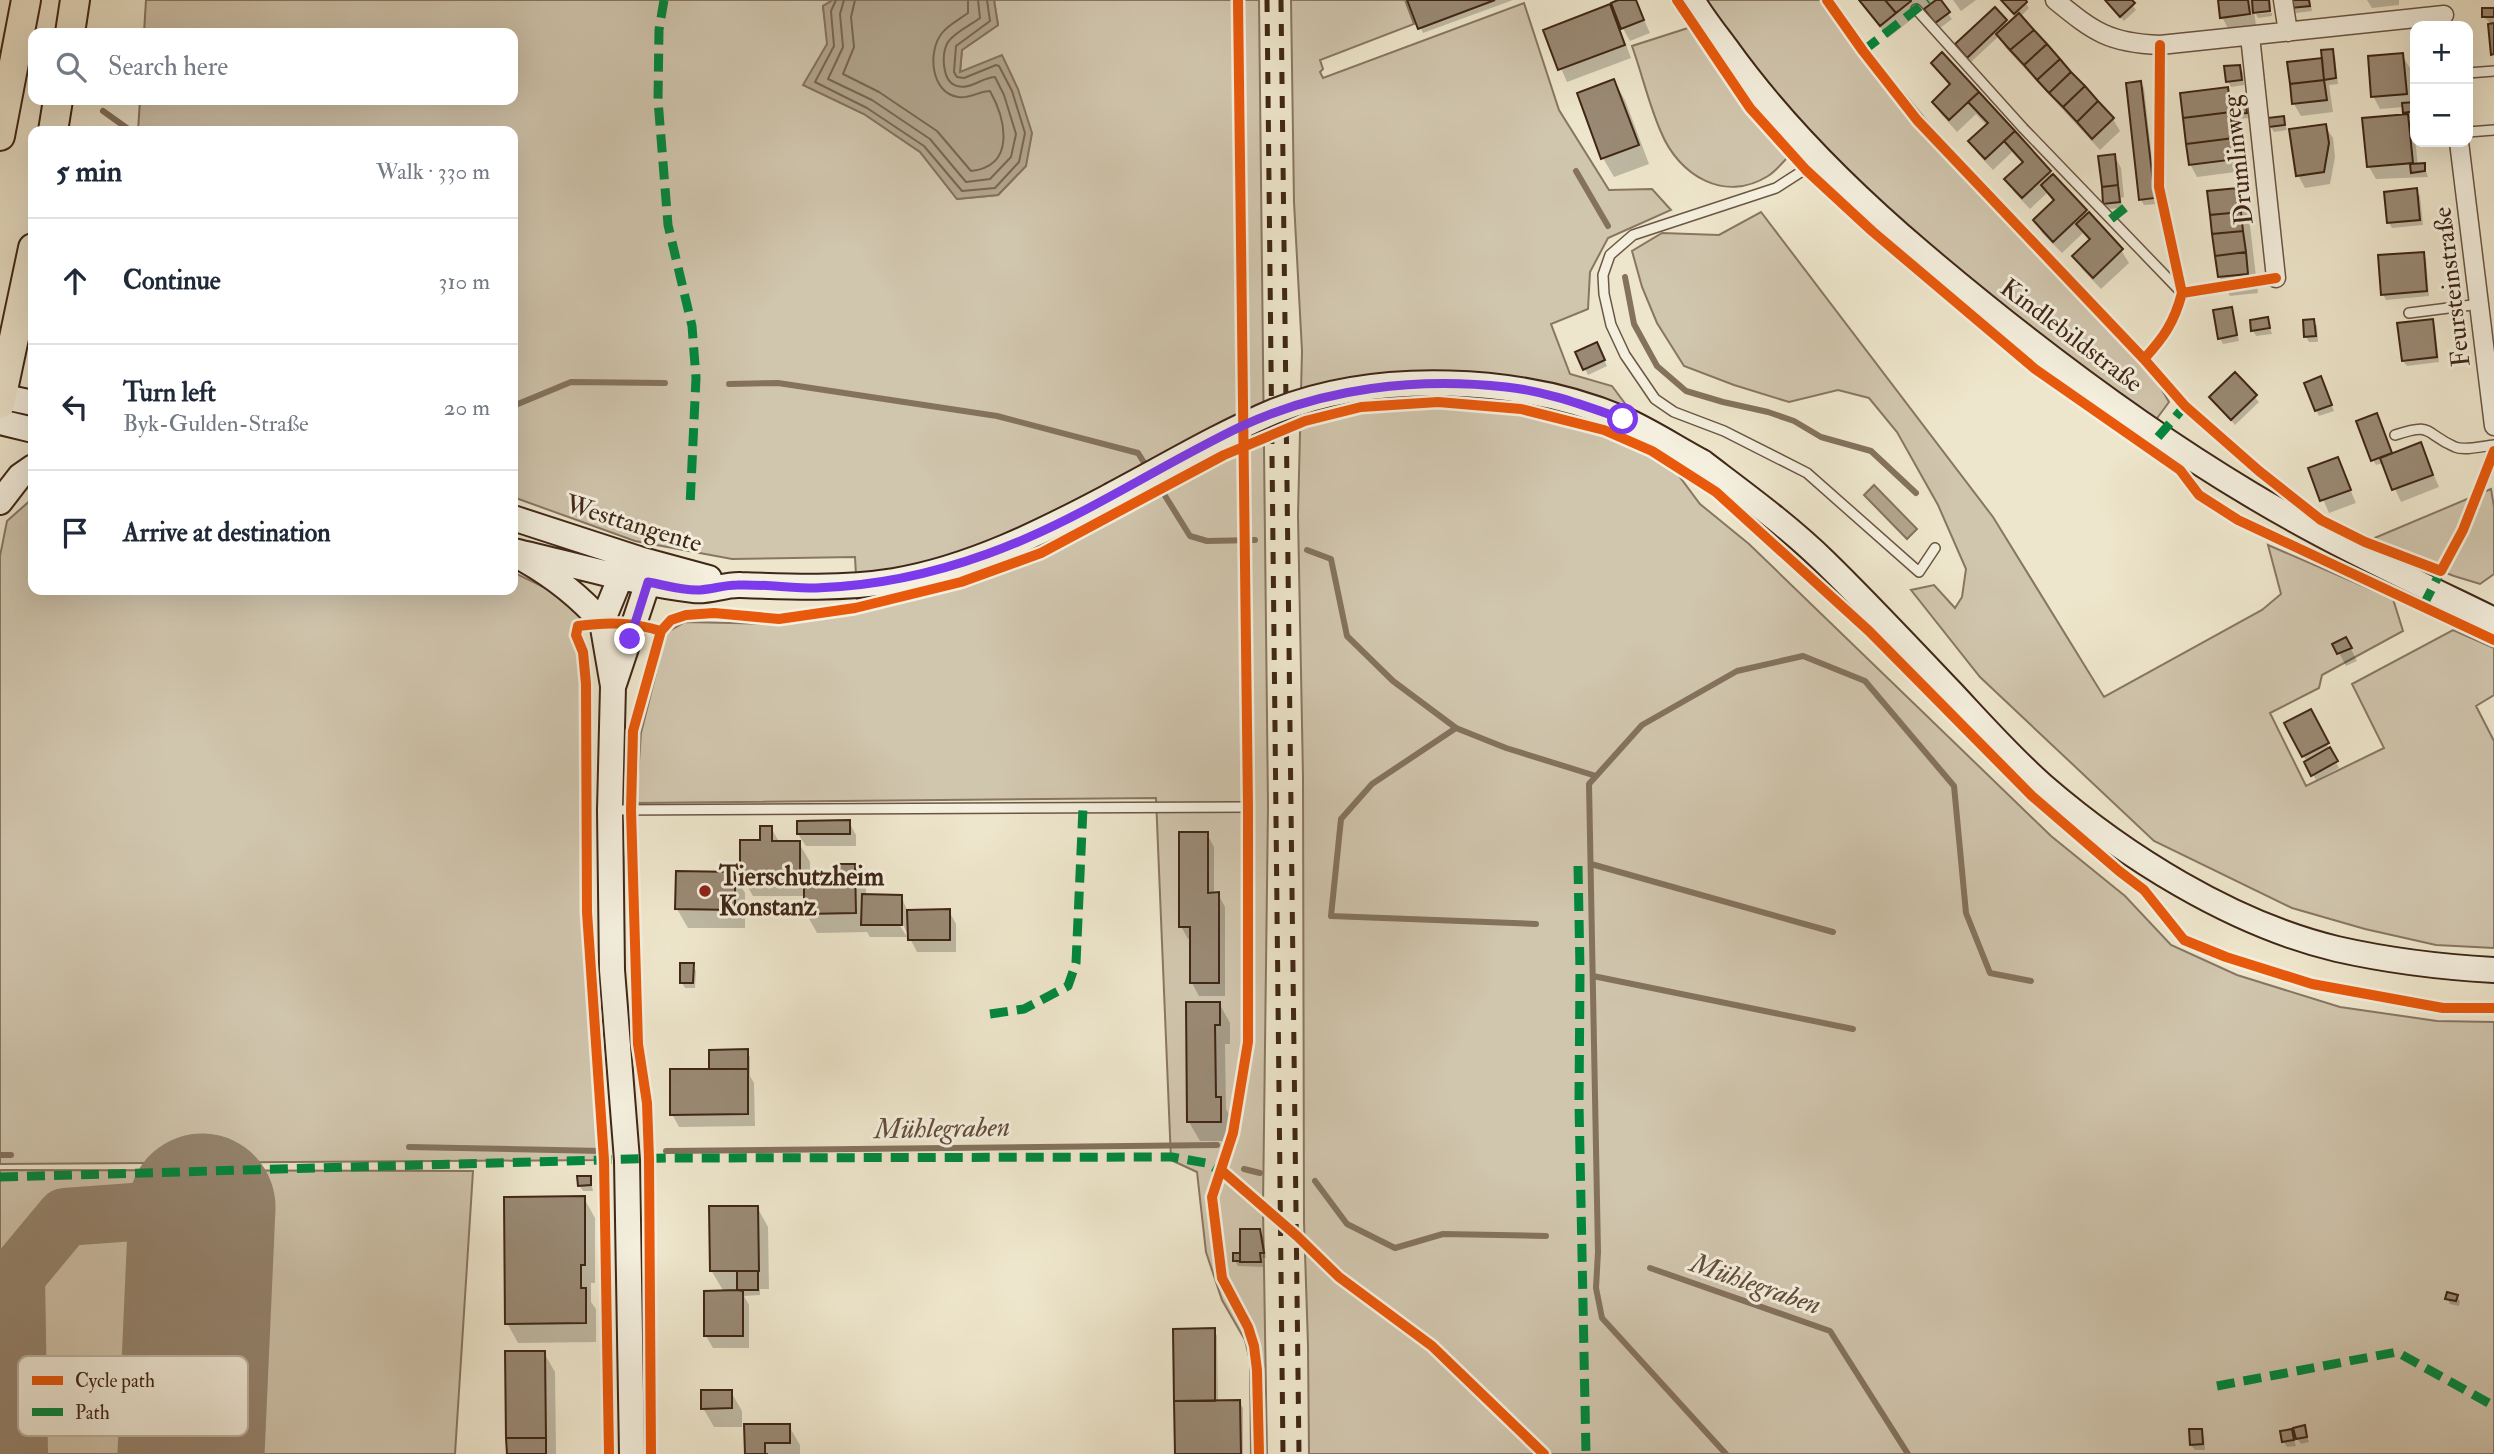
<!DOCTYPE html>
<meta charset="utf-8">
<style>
:root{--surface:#fff;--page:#f6f6f7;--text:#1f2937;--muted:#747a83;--line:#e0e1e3}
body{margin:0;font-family:"IM FELL Double Pica",serif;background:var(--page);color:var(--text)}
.controls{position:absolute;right:21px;top:21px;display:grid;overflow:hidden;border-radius:14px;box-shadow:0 7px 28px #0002}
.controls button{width:63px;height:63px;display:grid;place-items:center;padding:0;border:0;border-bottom:2px solid var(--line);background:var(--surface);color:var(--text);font:35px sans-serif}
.stop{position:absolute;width:21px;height:21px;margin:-16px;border:5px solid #7c3aed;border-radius:50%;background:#fff}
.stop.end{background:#7c3aed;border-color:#fff;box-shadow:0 2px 7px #0008}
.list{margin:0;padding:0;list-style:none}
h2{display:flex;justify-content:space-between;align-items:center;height:91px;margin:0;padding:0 28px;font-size:30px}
h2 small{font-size:23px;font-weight:400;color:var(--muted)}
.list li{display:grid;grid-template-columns:46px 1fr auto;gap:21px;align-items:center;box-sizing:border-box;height:126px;padding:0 28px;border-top:2px solid var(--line)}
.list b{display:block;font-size:26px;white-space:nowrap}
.list p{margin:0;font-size:23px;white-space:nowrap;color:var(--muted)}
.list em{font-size:23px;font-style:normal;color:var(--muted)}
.icon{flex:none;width:38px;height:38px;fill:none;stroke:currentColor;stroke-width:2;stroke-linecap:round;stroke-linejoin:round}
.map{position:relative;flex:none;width:2494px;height:1454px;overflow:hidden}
.search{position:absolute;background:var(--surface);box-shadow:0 7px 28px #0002;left:28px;top:28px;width:490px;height:77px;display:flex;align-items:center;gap:18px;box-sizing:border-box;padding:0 24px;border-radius:14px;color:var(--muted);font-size:26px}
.panel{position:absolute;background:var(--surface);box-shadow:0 7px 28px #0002;left:28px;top:126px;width:490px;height:469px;border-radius:14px}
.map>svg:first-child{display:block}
.green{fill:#d0c5ad;stroke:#887662;stroke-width:2}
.water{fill:#b2a58e;stroke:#84725e;stroke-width:2}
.shadow{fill:#0003}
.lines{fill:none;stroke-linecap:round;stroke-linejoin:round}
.shore{stroke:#786652;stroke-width:2}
.stream{stroke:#84725e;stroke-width:6}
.taxiway{stroke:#968671;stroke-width:58}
.runway{stroke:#968671;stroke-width:147}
.building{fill:#9a8a75;stroke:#3f2616;stroke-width:2}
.lane-casing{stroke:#6b5644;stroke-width:12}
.street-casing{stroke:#6b5644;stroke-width:21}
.secondary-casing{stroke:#3f2616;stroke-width:28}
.primary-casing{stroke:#3f2616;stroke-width:32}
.lane{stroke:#f4efde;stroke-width:9}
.street{stroke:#f4efde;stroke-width:18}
.secondary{stroke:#f4efde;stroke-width:24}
.primary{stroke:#eee6cc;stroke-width:28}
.rail{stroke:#3f2616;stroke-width:5;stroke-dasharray:12 12;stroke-linecap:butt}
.secondary-bridge-casing{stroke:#3f2616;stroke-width:28;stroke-linecap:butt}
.secondary-bridge{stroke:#f4efde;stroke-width:24}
.quiet{stroke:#00873e;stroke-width:9;stroke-dasharray:18 9;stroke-linecap:butt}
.cycleway-casing{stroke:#f4efde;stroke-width:15}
.cycleway{stroke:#e8590c;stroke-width:10}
.route{stroke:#7c3aed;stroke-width:9}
.poi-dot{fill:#8f2418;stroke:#f4efde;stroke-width:2.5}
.labels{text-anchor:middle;stroke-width:6;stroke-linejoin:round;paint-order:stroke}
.street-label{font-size:26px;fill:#3f2616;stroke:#f4efde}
.poi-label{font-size:26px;font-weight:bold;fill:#3f2616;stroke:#f4efde;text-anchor:start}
.water-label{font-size:28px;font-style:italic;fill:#624c3a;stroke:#f4efde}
.key{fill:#f4efde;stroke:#beb3a2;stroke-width:2}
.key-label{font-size:19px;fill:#3f2616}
</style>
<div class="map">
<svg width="2494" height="1454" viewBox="0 0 2494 1454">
<rect width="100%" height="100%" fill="#eee6cc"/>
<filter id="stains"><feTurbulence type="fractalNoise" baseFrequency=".00286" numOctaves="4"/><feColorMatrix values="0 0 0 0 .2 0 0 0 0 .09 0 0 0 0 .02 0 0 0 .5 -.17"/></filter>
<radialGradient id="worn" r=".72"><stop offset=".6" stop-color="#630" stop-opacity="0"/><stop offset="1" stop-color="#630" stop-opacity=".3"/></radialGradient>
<path class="green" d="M146,0h687l-10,6 5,38 -24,41 60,29 56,38 37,47 41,-4 28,-29 -66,-94 2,-22 36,-25 -4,-25h265l9,806 -5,401 4,247h-16l-1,-93 -5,-21 -23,-40 -16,-48 -9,-80 -26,-12 -15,-362 -520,5 5,-70 25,-100 19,-11 92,2 81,-11 -3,-56 -123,2 -97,-18 -122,-44v-366h-375l2,-31h373v-67h-369z
M1291,0h114l9,24 -94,36 3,9 -3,3 3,6 201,-75 35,107 50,80 43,-1 19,21 -63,28 -18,34 -2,37 -37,15 19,50 42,12 88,118 49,40 302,292 74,60 46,49 66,30 103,32 97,14 57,1v432h-1185l-1,-109 -4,-123 -1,-445 -5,-262 4,-164 -8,-149z
M1701,0h126l146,177 171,182 25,43 -14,19 -116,-70 -231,-203z
M1688,28l50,70 50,59c-6,6 -13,15 -20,19 -43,27 -89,0 -107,-44 -12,-27 -19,-58 -29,-86z
M1761,212l232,305 111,180 158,-87 19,-16 -13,-49 125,54 10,32 -81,44 -3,13 -49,25 36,73 78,-38 -32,-64 101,-54 41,18v47l-18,11 18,35v207l-58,-3 -71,-16 -73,-21 -138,-67 -174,-164 -69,-87 23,-5 21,23 7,-11 4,-28 -28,-64 -41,-73 -28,-34 -31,-8 -49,12 -55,-17 -50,-19 -27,-43 -15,-36 -10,-36 30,-18 57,2z
M2491,489l3,18v67l-14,10 -26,-8 -89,-34z
M33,498v92h480v-18l53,26 36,24 -24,4 -2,9 7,17 3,32 1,228 17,248 -604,4v-608l7,-35z
M0,1170l473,1 -18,283h-455z"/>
<path class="water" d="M833,0h161l4,25 -36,25 -2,22 42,-17 16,34 14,44 -6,33 -28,29 -41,4 -37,-47 -56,-38 -61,-29 24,-41 -4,-38z
M1874,485l43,44 -10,10 -43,-44z"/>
<path class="shadow" d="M1409,0h104l-90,33z
M1623,0h12l15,33 -20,8 -9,-16 -2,1 12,32 -64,24 -22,-51 64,-24 9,15z
M1860,0h78l14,19 -12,9 -14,-20 -38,30z
M1953,0h23l-15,11z
M2023,0l6,8 -9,9 93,102 7,12 -20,19 -95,-103 -6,-11 -28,26 -14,-18 38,-35 13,16 9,-7 -14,-17z
M2105,0h24l7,10 -12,11z
M2220,0h50l1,9 -17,1 2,16 -27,4 -7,-13z
M2292,0h18l2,11 -16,2z
M2367,0h32v5l-27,3z
M2494,9v48l-5,-35 -5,-5z
M2272,13v3l-14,2 -2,-4z
M2332,50l3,6 3,28 -9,1 4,27 -32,4 -7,-12 27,-44z
M2402,55l8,13 3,36h2v13l-7,1 6,11 4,37 6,-1 4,12 -52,2 -7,-12 38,-51 -3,-9 -24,2 -7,-13z
M1933,64l117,108 71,78 8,13 -28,26 -19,-20 -7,-13 15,-14 -7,-9 -21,20 -20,-20 -7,-13 19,-17 -7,-10 -17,16 -16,-17 -7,-13 16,-15 -11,-12 -19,18 -15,-16 -8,-12 17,-16 -11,-12 -19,18 -16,-18 -7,-12 16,-15z
M2239,67l4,5 1,13 -13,2 -3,-6z
M1614,81l11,19 24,64 -35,13 -11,-19z
M2141,83l3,5 13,116 -13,1 -3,-5z
M2228,89l7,17 10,-1 3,6 1,7 -12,1 6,52 -46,6 -7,-13z
M2283,118l4,12 -13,2 -4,-6z
M2325,126l8,12 2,19 -5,27 -25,4 -7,-13z
M2114,155l7,13 3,29 -3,1 1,10 -14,1 -3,-6z
M2237,189l11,20 10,84 -28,3 -11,-20z
M2416,190l4,6 3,29 -31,3 -3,-5z
M2423,254l3,5 3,37 -43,4 -3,-6z
M2231,309l8,32 -16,3 -3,-6z
M2267,319l5,15 -16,2 -3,-6z
M2432,320l3,6 4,36 -32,4 -4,-5z
M2313,321l4,5 1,16h-9l-3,-5z
M1599,350l8,16 -19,9 -11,-22z
M2235,375l24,27 -24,23 -24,-27z
M2323,384l11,27 -15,5 -3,-6z
M2379,420l13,35 28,-11 19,43 -38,15 -18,-39 -7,2 -3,-5z
M2337,459l19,44 -27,10 -19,-44z
M2346,639l11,22 -11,5 -11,-21z
M2310,712l29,56 -23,12 -29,-56z
M849,822l7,13v11h-50l-8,-12z
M771,828l9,15h19l11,19v17l30,-1 14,-13 12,20v11h35l7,16 41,-1 7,13v28h-39l-18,-35 -3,2 11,18h-37l-3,-5 -50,1 -11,-20v-17h-53l-11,-19z
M1207,834l7,13v47h4l7,13v89h-26l-7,-13 -1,-44h-3l-7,-13z
M734,874l11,19v35h-57l-11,-19z
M692,965l4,6 -1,17h-10l-3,-5z
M1219,1003l11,20v21h-5l1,65 5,9v23h-31l-11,-19z
M747,1051l3,6v19l4,7 1,43 -76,1 -7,-13 40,-43z
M590,1177l3,14h-10l-4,-6z
M584,1198l11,20v65h-4v19l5,7v33l-78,1 -11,-20z
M757,1207l11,20 1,62h-9v6l-16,1 5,9v43h-36l-7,-12 18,-44 -13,-22z
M1259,1231l4,5 3,22h-3v9l-25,-1 -3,-5z
M2457,1296l3,6 -1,4 -9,-2 -3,-6z
M1214,1330l3,6 1,66h21l4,6v46h-67z
M544,1353l11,19 1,82h-48z
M731,1392l11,19v16h-28l-11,-19z
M789,1426l11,19v9h-54z
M2304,1427l5,15 -8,2 -4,-6z
M2201,1431l3,5 1,14h-10l-4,-5z
M2291,1431l5,15 -9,1 -4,-6z"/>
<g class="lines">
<path class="shore" d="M836,0l-5,11 3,35 -19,36 52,26 57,38 38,45 33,-3 24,-26 6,-29 -13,-42 -13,-25 -3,-1 -32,13 -7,-1 -3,-5 2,-26 34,-25 -3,-21
M844,0l-4,14 3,33 -15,32 44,21 58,39 36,43 24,-3 21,-22 5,-23 -12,-39 -9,-18c-12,0 -25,13 -38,9 -15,-4 -16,-32 -9,-44 7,-10 23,-17 32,-24l-2,-18
M855,0l-4,17 3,30 -11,27 36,18 58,39 34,40c45,-5 35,-51 19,-80 -11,0 -20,8 -32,6 -27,-4 -31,-45 -16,-64 6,-8 18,-14 26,-20v-13"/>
<path class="stream" d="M103,111l28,20
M1576,171l32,55
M1625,277l9,47 23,42 29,25 37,11 45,10 26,9 27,16 50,14 45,42
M729,384l49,-1 219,33 141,37 10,16
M513,406l58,-24 94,1
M1154,478l36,58 17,5 48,-1
M1307,550l24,9 16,77 46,45 63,47 50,20 90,28
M1456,728l-84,56 -31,35 -10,97 205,8
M1591,864l242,68
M1593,976l260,53
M409,1147l193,4
M666,1151l551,-6
M0,1155h11
M1244,1169l16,4
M1315,1181l32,43 48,24 48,-14 103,2
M1650,1268l180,63 78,123
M1726,1454l-124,-136 -6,-30 2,-36 -9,-468 53,-59 95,-54 66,-15 62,25 89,105 12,127 24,60 41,8"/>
<path class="taxiway" d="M19,1454l-3,-178 49,-59 137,-10"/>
<path class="runway" d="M191,1454l11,-247"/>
</g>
<path class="building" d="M1407,0h88l-77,29z
M1618,0h18l8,20 -23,9 -10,-26z
M1859,0h26l11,13 -16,13z
M1885,0h26v1l-15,12z
M1936,0h5l9,12 -15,11 -11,-14z
M2001,0h25l1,2 -13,12z
M2105,0h27l3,3 -15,14z
M2218,0h30l2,14 -30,4z
M2252,0h17l1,11 -17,2z
M2290,0h19l1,6 -19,2z
M1610,4l15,41 -67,25 -15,-40z
M1995,7l12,13 -40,38 -12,-14z
M2482,8h12v9h-12z
M2019,13l15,17 -24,20 -14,-16z
M2494,23v31l-3,1 -3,-31z
M2034,30l13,14 -23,21 -14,-15z
M2047,44l13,15 -23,21 -13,-15z
M2333,49l3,29 -12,2 -3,-30z
M1942,52l37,40 -30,28 -17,-18 18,-18 -19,-21z
M2403,53l4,41 -36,3 -3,-41z
M2322,58l2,22 -34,4 -3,-22z
M2060,59l11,13 -22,21 -12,-13z
M2240,65l2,15 -16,2 -2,-16z
M2071,72l14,14 -22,21 -14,-14z
M1614,79l25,66 -38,14 -24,-66z
M2324,80l3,20 -35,4 -2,-20z
M2141,81l14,117 -16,2 -13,-117z
M2085,86l13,15 -21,21 -14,-15z
M2228,87l3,25 -48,6 -3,-25z
M1979,92l36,39 -30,28 -17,-18 20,-18 -20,-21z
M2098,101l16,17 -22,21 -15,-17z
M2415,102v9l-12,2 -1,-10z
M2246,104l1,9 -13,1 -1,-9z
M2231,112l3,26 -48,6 -3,-26z
M2408,114l5,49 -46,4 -5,-49z
M2284,116l1,9 -16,2 -2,-9z
M2326,124l3,19 -5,29 -28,4 -7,-47z
M2015,131l36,40 -29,27 -18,-19 19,-17 -19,-21z
M2234,138l3,21 -48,6 -3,-21z
M2115,154l3,31 -16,2 -4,-31z
M2425,163v8l-14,2 -1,-9z
M2053,174l34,36 -34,32 -20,-22 21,-20 -13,-15z
M2118,185l2,17 -17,2 -1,-17z
M2238,188l3,24 -31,3 -3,-24z
M2417,188l3,32 -33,3 -3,-31z
M2089,212l34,37 -30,29 -21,-22 18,-17 -14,-15z
M2241,212l2,19 -31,3 -2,-19z
M2243,231l3,21 -31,4 -3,-22z
M2246,252l2,22 -30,3 -3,-21z
M2424,252l3,39 -46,4 -3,-40z
M2232,307l5,28 -19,4 -5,-29z
M2268,317l2,11 -19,3 -1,-11z
M2314,319l2,17 -12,1 -1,-17z
M2433,319l4,38 -35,4 -5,-38z
M1597,342l8,18 -22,10 -8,-18z
M2235,372l22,23 -26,25 -22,-23z
M2321,376l11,29 -17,6 -11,-28z
M2377,413l15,40 -21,8 -15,-40z
M2421,442l12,33 -41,15 -12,-32z
M2338,457l13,33 -31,11 -12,-33z
M2346,637l6,11 -15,6 -5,-10z
M2311,709l18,34 -27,14 -18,-34z
M2330,747l8,14 -27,15 -7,-14z
M850,820v14h-53v-13z
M760,826h12v15h28v36h-60v-37h20z
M1179,832h29v61l11,-1v91h-29v-56h-11z
M838,864h17l1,49 -52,1v-37h34z
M676,871l59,1v38l-60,-1z
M862,894l40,1v30h-41z
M950,909v31h-42l-1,-30z
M680,963h14l-1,20h-13z
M1186,1002h34v23h-5l1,72h5v25h-34z
M748,1049v20h-39v-19z
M670,1069h78v45l-78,1z
M577,1176h14v9l-13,1z
M585,1196v69h-4v23h5v35l-81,1 -1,-127z
M709,1206h49l1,65h-49z
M1240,1229h20l4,24h-4l1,9h-21z
M1233,1253h7v8h-7z
M737,1271h21v19h-21z
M737,1290l6,1v45h-39v-45z
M2447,1292l11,3 -2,6 -11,-2z
M1215,1328v73h-41l-1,-72z
M505,1351h40l1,87h-40z
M701,1390h31v18l-31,1z
M1240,1400l1,54h-66l-1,-53z
M744,1424h46v19h-25v11h3h-23z
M2305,1425l2,12 -11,2 -3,-11z
M2189,1429h13l1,15 -13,1z
M2292,1429l2,11 -12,2 -2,-11z
M506,1438h40v16h-39z"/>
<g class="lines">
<g class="lane-casing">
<path id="lane" d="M1916,9l107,119 159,165
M2468,73l26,-2
M2468,132l26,-2
M1818,161l-42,27 -143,47 -23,20 -7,20 1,19 7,31 14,30 30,44 19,13 50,19 83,42 112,99 16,-24
M2409,313l71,-9
M2395,435c39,-13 28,-2 60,12 10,4 28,-1 39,-2
M611,810l637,-3"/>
</g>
<g class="street-casing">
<path id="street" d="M2055,0c39,32 54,43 105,45l284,-30
M2283,0l5,32
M2250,36l26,242
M2459,142l35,284"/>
</g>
<g class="secondary-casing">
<path id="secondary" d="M1692,0c10,17 22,32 34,48 55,77 123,144 196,206 104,88 211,170 328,240 78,47 162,86 244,126
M0,396l33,7
M0,422l33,8
M1702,462c42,32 85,63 123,100 43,42 84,86 125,129 30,32 60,66 93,95 81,70 189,138 294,163 53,12 103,18 157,21
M0,502l20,-26 13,-9
M513,518l126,41 70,19
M513,551c59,13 120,32 181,39 15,2 31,-6 47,-5 51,2 102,4 153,-4 77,-13 148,-49 216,-85
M525,560c30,17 55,37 77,62
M614,684l34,-102 -6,-15
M632,1454l-5,-294 -15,-190 -2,-160 3,-124 -11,-64 19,-46 18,-17"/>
</g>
<g class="primary-casing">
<path id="primary" d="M70,33l5,-33
M53,131l5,-31
M0,136l26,-136
M0,404l33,-156"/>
</g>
<use href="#lane" class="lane"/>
<use href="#street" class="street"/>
<use href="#secondary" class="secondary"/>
<use href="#primary" class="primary"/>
<path class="rail" d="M1267,0l16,1454
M1281,0l18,1454"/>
<g class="secondary-bridge-casing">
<path id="secondary-bridge" d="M1110,496c55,-29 108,-61 165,-85 103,-41 247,-35 348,8 27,12 53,29 79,43"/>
</g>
<use href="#secondary-bridge" class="secondary-bridge"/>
<path class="quiet" d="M664,0l-5,30 -1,70 10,125 24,101 4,52 -6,128
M1863,51l65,-51
M2111,219l20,-16
M2158,437l27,-31
M2423,606l18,-35
M1578,866l2,104 -1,134 7,350
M990,1014l34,-5 44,-23 8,-23 7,-155
M0,1177l669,-19 503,-1 34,6 18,10
M2217,1386l180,-34 97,54"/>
<g class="cycleway-casing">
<path id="cycleway" d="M1238,0l10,807v235l-15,91 -21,64 10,81 26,49 6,19 3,24 2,84
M1677,0l73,108 56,62 66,61 163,138 145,101 19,25 39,25 256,120
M1827,0l36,51 54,69 227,239
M2160,45l-1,142 23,106 94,-15
M2182,293c-8,30 -18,44 -38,66l41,47 74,65 62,49 44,22 76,29 22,-41 31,-79
M1221,1170l76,66 42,41 93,69 112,108
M609,1454l-5,-294 -17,-248 -1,-228 -3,-32 -7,-17 2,-9c29,-4 54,-4 83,5l10,-11 15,-5 28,-2 65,6 76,-11 106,-26 80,-29 183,-98 81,-34 56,-14 77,-5 83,7 83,21 48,21 64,41 153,139 163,165 87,75 25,19 40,50 42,17 86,27 131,24h51
M651,1454l-2,-295 -2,-56 -9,-59 -7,-234 2,-79 28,-100"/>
</g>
<use href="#cycleway" class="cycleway"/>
</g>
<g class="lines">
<path class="route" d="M630,639l18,-57c16,3 36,9 52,8 13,-1 25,-5 37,-5 26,-1 53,3 79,3 59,-2 116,-14 171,-34 90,-32 169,-87 255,-128 82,-38 175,-49 264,-39 40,4 79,19 117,32"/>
</g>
<circle class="poi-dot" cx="705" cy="891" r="7"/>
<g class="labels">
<g class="street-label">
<text transform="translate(2237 160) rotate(-96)" y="9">Drumlinweg</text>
<text transform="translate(2451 287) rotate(-97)" y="9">Feursteinstraße</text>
<text transform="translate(2072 335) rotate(37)" y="9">Kindlebildstraße</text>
<text transform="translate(634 523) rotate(17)" y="9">Westtangente</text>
</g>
<g class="poi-label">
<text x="719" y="885">Tierschutzheim<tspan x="719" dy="30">Konstanz</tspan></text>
</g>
<g class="water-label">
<text transform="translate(942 1127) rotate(-1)" y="10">Mühlegraben</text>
<text transform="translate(1756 1283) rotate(19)" y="10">Mühlegraben</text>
</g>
</g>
<rect x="18" y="1356" width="230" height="80" rx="10" class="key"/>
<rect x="32" y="1376" width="31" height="9" fill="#e8590c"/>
<rect x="32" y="1408" width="31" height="8" fill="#00873e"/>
<g class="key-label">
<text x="75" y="1387">Cycle path</text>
<text x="75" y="1419">Path</text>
</g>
<rect width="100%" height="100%" filter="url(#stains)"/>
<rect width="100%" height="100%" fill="url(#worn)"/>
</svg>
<div class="controls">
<button>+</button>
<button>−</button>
</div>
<div class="stop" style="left:1623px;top:419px"></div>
<div class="stop end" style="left:630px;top:639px"></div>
<div class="search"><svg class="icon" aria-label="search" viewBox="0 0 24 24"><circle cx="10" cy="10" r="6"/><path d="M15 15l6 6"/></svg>Search here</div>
<section class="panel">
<h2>5 min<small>Walk · 330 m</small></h2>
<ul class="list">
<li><svg class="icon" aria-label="ahead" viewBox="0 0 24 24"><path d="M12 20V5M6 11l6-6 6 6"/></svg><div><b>Continue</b></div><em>310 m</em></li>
<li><svg class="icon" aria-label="left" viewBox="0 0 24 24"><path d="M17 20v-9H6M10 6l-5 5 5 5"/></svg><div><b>Turn left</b><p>Byk-Gulden-Straße</p></div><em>20 m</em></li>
<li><svg class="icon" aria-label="arrive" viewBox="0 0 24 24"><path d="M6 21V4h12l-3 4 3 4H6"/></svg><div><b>Arrive at destination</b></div></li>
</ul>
</section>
</div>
